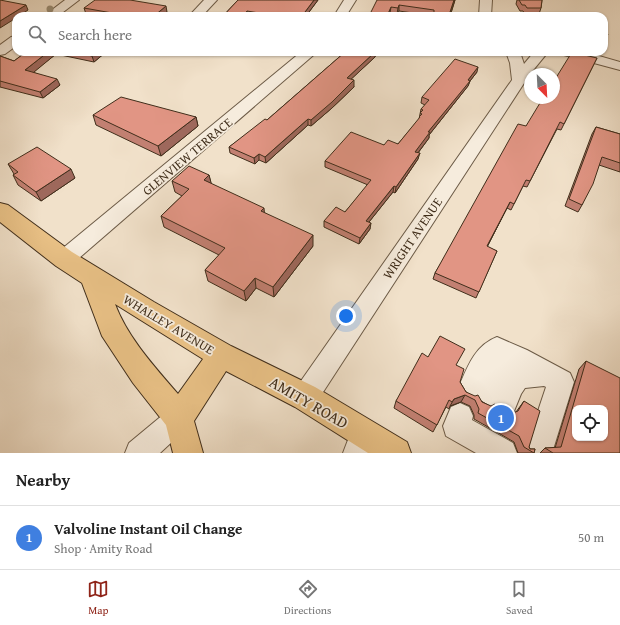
<!DOCTYPE html>
<meta charset="utf-8">
<style>
:root{--surface:#fff;--page:#f6f6f6;--text:#222;--muted:#767676;--line:#e0e0e0;--accent:#8f2418}
body{margin:0;font-family:"Gentium Book Plus",serif;background:var(--page);color:var(--text)}
.controls{position:absolute;right:12px;bottom:12px;display:grid;overflow:hidden;border-radius:8px;box-shadow:0 1px 3px #0004}
.controls button{width:36px;height:36px;display:grid;place-items:center;padding:0;border:0;border-bottom:1px solid var(--line);background:var(--surface);color:var(--text);font:20px sans-serif}
.compass{position:absolute;left:524px;top:68px;width:36px;height:36px;border-radius:50%;background:var(--surface);box-shadow:0 1px 3px #0004;rotate:156deg}
.you{position:absolute;left:346px;top:316px;width:14px;height:14px;margin:-10px;border:3px solid #fff;border-radius:50%;background:#1a73e8;box-shadow:0 0 0 6px #1a73e833}
.badge{display:grid;place-items:center;width:26px;height:26px;border-radius:50%;background:var(--accent);color:#fff;font-size:13px;font-weight:700}
.pin{position:absolute;translate:-50% -50%;border:2px solid #fff;box-shadow:0 1px 4px #0006}
.list{margin:0;padding:0;list-style:none}
h2{display:flex;justify-content:space-between;align-items:center;height:52px;margin:0;padding:0 16px;font-size:17px}
h2 small{font-size:13px;font-weight:400;color:var(--muted)}
.list li{display:grid;grid-template-columns:26px 1fr auto;gap:12px;align-items:center;box-sizing:border-box;height:64px;padding:0 16px;border-top:1px solid var(--line)}
.list b{display:block;font-size:15px;white-space:nowrap}
.list p{margin:0;font-size:13px;white-space:nowrap;color:var(--muted)}
.list em{font-size:13px;font-style:normal;color:var(--muted)}
.icon{flex:none;width:22px;height:22px;fill:none;stroke:currentColor;stroke-width:2;stroke-linecap:round;stroke-linejoin:round}
.map{position:relative;flex:none;width:620px;height:453px;overflow:hidden}
.search{position:absolute;background:var(--surface);box-shadow:0 1px 3px #0004;left:12px;right:12px;top:12px;height:44px;display:flex;align-items:center;gap:10px;box-sizing:border-box;padding:0 14px;border-radius:12px;color:var(--muted);font-size:15px}
.sheet{height:116px;background:var(--surface)}
nav{display:flex;justify-content:space-around;align-items:center;box-sizing:border-box;height:56px;border-top:1px solid var(--line);background:var(--surface);font-size:11px;color:var(--muted)}
nav a{display:grid;justify-items:center;gap:2px}
nav .on{color:var(--accent)}
.map>svg:first-child{display:block}
.lines{fill:none;stroke-linecap:round;stroke-linejoin:round}
.minor-casing{stroke:#6c5b47;stroke-width:2}
.major-casing{stroke:#402e1b;stroke-width:2}
.minor{fill:#f6ecdd;fill-rule:evenodd}
.major{fill:#e8c085;fill-rule:evenodd}
.tree{fill:#9c8f78}
.wall{fill:#c28072;stroke:#402e1b}
.shaded-wall{fill:#9e685c;stroke:#402e1b}
.building{fill:#e19584;stroke:#402e1b;fill-rule:evenodd}
.labels{text-anchor:middle;stroke-width:3.5;stroke-linejoin:round;paint-order:stroke}
.street-label{font-size:13px;fill:#402e1b;stroke:#f6ecdd}
.near-street-label{font-size:16px;fill:#402e1b;stroke:#f6ecdd}
</style>
<div class="map">
<svg width="620" height="453" viewBox="0 0 620 453">
<rect width="100%" height="100%" fill="#f1e1ca"/>
<filter id="stains"><feTurbulence type="fractalNoise" baseFrequency=".005" numOctaves="4"/><feColorMatrix values="0 0 0 0 .2 0 0 0 0 .09 0 0 0 0 .02 0 0 0 .5 -.17"/></filter>
<radialGradient id="worn" r=".72"><stop offset=".6" stop-color="#630" stop-opacity="0"/><stop offset="1" stop-color="#630" stop-opacity=".3"/></radialGradient>
<g class="lines">
<g class="minor-casing">
<path id="minor" d="M65,0h14l-21,16h-14z
M204,0h13l-15,16h-13z
M344,0h12l-10,16h-12z
M480,0h12l-1,16h-12z
M16,36v10l-11,8 -5,1v-10l11,-8z
M301,52h16l-246,213 -7,2 -7,-2 -4,-6 4,-6z
M506,52h14l4,12 10,-12h14l-18,22 -216,332 -9,4 -9,-4 -4,-9 4,-9 216,-308 -2,-17z
M562,52h23l35,10v8l-56,-15z
M497,337l30,13 43,23 4,9 -22,71h-28l22,-66 -2,-1 -19,2 -4,6 -9,22 -9,4 -9,-4 -3,-7 -4,2 -9,-4 -3,-7 -4,1 -9,-3 -4,-9c9,-21 16,-43 39,-52z
M460,403l9,4 4,9 -1,4 41,23 4,10h-41l-30,-17 -3,-10 8,-19z
M179,405l9,4 4,9 -4,9 -28,26h-35l4,-10 41,-34z
M364,420l10,4 4,10 -7,19h-28l11,-29z"/>
</g>
<g class="major-casing">
<path id="major" d="M0,203l8,2 64,47 82,50 77,44 84,41 92,55 4,11h-43l-73,-46 -69,-36 -32,50 9,32h-30l-7,-28 -33,-42 -31,-47 -20,-53 -26,-17 -56,-44zM115,304l88,55 -25,35c-24,-28 -50,-56 -63,-90z"/>
</g>
<use href="#minor" class="minor"/>
<use href="#major" class="major"/>
</g>
<circle class="tree" cx="50" cy="9" r="3.5"/>
<path class="wall" d="M238,0h80l-12,16h-83z
M377,0h78l-5,16h-17l-34,-5 -2,3 -7,-1z
M517,0h25l-1,8 -2,6h-14l-2,-3h-3l-4,-7z
M84,8l83,4 -5,4h-66l-10,-2z
M26,52h80l-12,10 -38,-8 -23,18 27,13 -17,13 -43,-11v-31l14,5z
M345,52h31l-1,5 -24,22 3,8 -22,21 -21,18 -3,-1 -42,38 -7,-3 -4,4 -25,-11 -1,-6 38,-27z
M590,52h10l-1,2z
M597,58l-36,72 -4,-1 -30,58 -4,-1 -12,24 -4,-2 -20,39 10,4 -21,47 -43,-19 2,-6 91,-147z
M477,72l-7,9 -2,5 -39,49v3l-11,15v6l-23,34 -2,-1 -24,30 1,7 -11,15 -35,-17v-6l21,-9 23,-27 -43,-18v-6l59,-16 14,-1 21,-25 2,-10 4,-4 -4,-2 1,-6z
M93,115l103,2 2,9 -37,30 -65,-31z
M596,127l24,7v38l-21,-7 -17,40 -4,7 -13,-6 27,-72z
M8,164l67,14 -34,23 -23,-16 -5,-10 1,-1z
M209,175l2,9 54,29 48,33 -39,51 -18,-9 -10,13 -38,-20 -3,-11 14,-15 -55,-28 -3,-11 21,-20 -7,-4 -3,-11z
M428,357l28,8 4,17 6,10 32,19 10,4 8,-3 8,-11 5,46 1,2h5l-1,4h-16l-4,-11 -40,-23v-4l-4,-9 -9,-4 -11,4 -1,3 -3,-2 -13,25 -39,-24 2,-7z
M586,361l34,92h-80l5,-5h10l24,-79z"/>
<path class="shaded-wall" d="M314,0h4l-12,16h-4z
M454,0h1l-5,16h-1z
M26,5l2,5 -9,6h-3v2l-16,10v-7z
M399,5v6l-2,3 1,-6z
M166,6l1,6 -5,4h-8z
M391,7l-1,6 -1,3h-2z
M247,11v5h-4z
M48,52h7l1,2 -28,23 -3,-7z
M96,52h10l-12,10 -2,-6z
M375,52h1l-1,5 -29,27 1,-6z
M478,67l-1,5 -7,9 -2,5 -39,49v3l-15,20 1,-6 13,-20z
M57,79l3,6 -17,13 -3,-6z
M354,80v7l-22,21 -21,18v-6z
M196,117l2,9 -37,30 -3,-10z
M308,119v6l-42,38 -1,-6z
M420,153l-2,6 -23,34 1,-6z
M259,154v6l-4,4 -1,-6z
M71,169l4,9 -34,23 -5,-9z
M209,175l3,11 -8,-6z
M394,186l-1,6 -28,35 1,-6z
M510,202l-3,6 -23,45 3,-7z
M264,208l1,11 -4,-8z
M371,223l-1,6 -11,15 1,-6z
M313,235v11l-39,51 -1,-10z
M255,278l1,10 -10,13 -2,-10z
M465,395l-4,7 -11,4 4,-7z"/>
<path class="building" d="M0,0l26,5 -26,16z
M95,0h35l36,6 -12,10h-25l-45,-8z
M238,0h76l-12,16h-25l-30,-5 -4,5h-20z
M377,0h77l-5,15 -15,-2v-3l-35,-5 -1,3 -7,-1 -4,9h-18z
M519,0h23l-1,8h-14l-2,-3h-3z
M604,33l4,1 -4,9z
M26,52h22l-23,18 32,9 -17,13 -40,-11v-25l14,5z
M73,52h23l-4,4z
M345,52h30l-28,26 7,2 -22,22 -21,18 -3,-1 -43,38 -6,-3 -5,4 -25,-11 36,-28 2,1z
M572,52l25,6 -33,66 -4,-2 -30,59 -4,-1 -12,24 -4,-2 -23,44 10,5 -18,41 -44,-19 83,-149 8,2 17,-28h11v-17z
M455,59l23,8 -10,13 2,1 -42,51h2l-15,20 5,1 -24,34 -2,-1 -28,35 5,2 -11,15 -36,-17 12,-14 9,5 26,-32 -46,-19 26,-29 33,13 4,-5 10,4 22,-27h-1l3,-3 -2,-1 3,-3 -2,-1 8,-9 -7,-3z
M121,97l75,20 -38,29 -65,-31z
M596,127l24,7v29l-18,-6 -9,27 -11,21 -13,-6z
M37,147l34,22 -35,23 -23,-17 5,-3 -10,-8z
M189,166l20,9 -5,5 60,28 -3,3 52,24 -40,52 -18,-9 -11,13 -39,-21 20,-22 -64,-32 28,-27 -17,-8z
M440,336l25,13 -9,16 8,4 -4,13 6,10 9,4 3,-1 4,7 9,4 4,-2 3,7 10,4 10,-4 6,-10 16,10 -11,36 1,2h5l-1,4 -10,-6 -5,-11 -41,-23 1,-4 -4,-9 -10,-5 -11,4 -2,3 -3,-2 -12,25 -41,-24 26,-48 6,4z
M586,361l34,17v75h-67l-8,-5 16,-1zM575,408h30v30h-30z"/>
<g class="labels">
<g class="street-label">
<text transform="translate(187 156) rotate(-40)" y="5">GLENVIEW TERRACE</text>
<text transform="translate(412 238) rotate(-56)" y="5">WRIGHT AVENUE</text>
<text transform="translate(169 324) rotate(31)" y="5">WHALLEY AVENUE</text>
</g>
<g class="near-street-label">
<text transform="translate(309 402) rotate(30)" y="6">AMITY ROAD</text>
</g>
</g>
<rect width="100%" height="100%" filter="url(#stains)"/>
<rect width="100%" height="100%" fill="url(#worn)"/>
</svg>
<div class="controls">
<button><svg class="icon" aria-label="locate" viewBox="0 0 24 24"><circle cx="12" cy="12" r="6"/><path d="M12 2v4M12 18v4M2 12h4M18 12h4"/></svg></button>
</div>
<svg class="compass" viewBox="-18 -18 36 36"><path d="M0-13l5 13h-10z" fill="#e53935"/><path d="M0 13l5-13h-10z" fill="#767676"/></svg>
<div class="you"></div>
<div class="pin badge" style="left:501px;top:418px;background:#3f7fe0">1</div>
<div class="search"><svg class="icon" aria-label="search" viewBox="0 0 24 24"><circle cx="10" cy="10" r="6"/><path d="M15 15l6 6"/></svg>Search here</div>
</div>
<section class="sheet">
<h2>Nearby<small></small></h2>
<ul class="list">
<li><span class="badge" style="background:#3f7fe0">1</span><div><b>Valvoline Instant Oil Change</b><p>Shop · Amity Road</p></div><em>50 m</em></li>
</ul>
</section>
<nav>
<a class="on"><svg class="icon" aria-label="map" viewBox="0 0 24 24"><path d="M3 6l6-2 6 2 6-2v14l-6 2-6-2-6 2zM9 4v14M15 6v14"/></svg>Map</a>
<a><svg class="icon" aria-label="directions" viewBox="0 0 24 24"><path d="M12 3l9 9-9 9-9-9zM9 14v-3h6M13 9l2 2-2 2"/></svg>Directions</a>
<a><svg class="icon" aria-label="saved" viewBox="0 0 24 24"><path d="M7 4h10v16l-5-4-5 4z"/></svg>Saved</a>
</nav>
